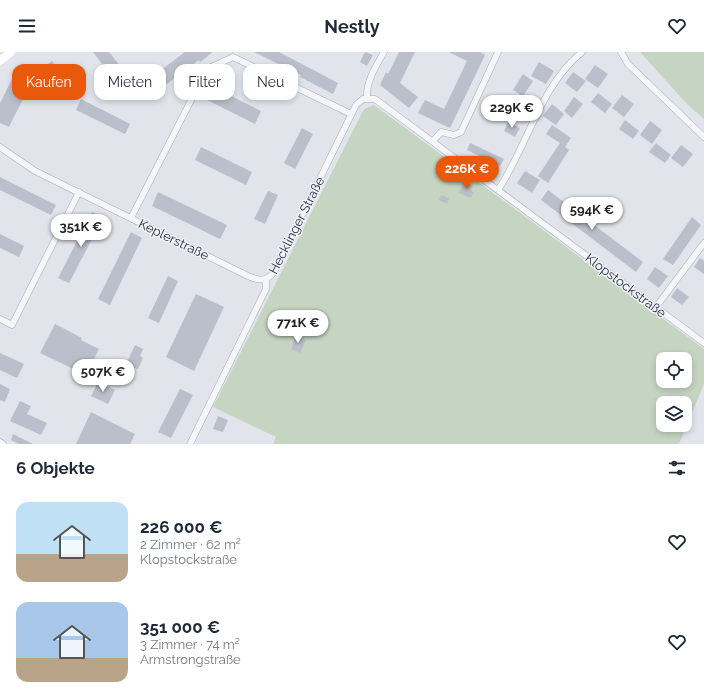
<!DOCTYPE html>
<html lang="de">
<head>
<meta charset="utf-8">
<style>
  body { margin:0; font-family:Raleway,sans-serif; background:#f6f6f7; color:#1f2937; height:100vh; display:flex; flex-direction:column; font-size:15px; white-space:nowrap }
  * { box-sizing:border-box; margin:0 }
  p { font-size:13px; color:#747a83 }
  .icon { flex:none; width:22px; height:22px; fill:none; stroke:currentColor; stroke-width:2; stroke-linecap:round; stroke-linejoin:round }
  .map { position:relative; height:392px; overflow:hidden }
  .sheet { display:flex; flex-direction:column; background:#fff; flex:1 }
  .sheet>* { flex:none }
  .hud { position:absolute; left:12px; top:12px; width:400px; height:36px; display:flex; gap:8px }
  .fabs { position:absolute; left:656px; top:300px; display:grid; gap:8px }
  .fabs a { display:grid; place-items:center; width:36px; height:36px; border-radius:8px; background:#fff; box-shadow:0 2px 6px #0003; font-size:20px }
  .price { position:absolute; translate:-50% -34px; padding:0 9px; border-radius:14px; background:#fff; color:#222; font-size:13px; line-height:26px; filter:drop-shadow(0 1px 2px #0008) }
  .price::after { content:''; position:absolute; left:50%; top:24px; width:12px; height:9px; margin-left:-6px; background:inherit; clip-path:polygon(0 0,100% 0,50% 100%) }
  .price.current { background:#ea580c; color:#fff }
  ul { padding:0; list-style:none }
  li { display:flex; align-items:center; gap:12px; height:100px; padding:0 16px }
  li span { display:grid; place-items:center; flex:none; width:112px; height:80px; border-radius:12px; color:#555 }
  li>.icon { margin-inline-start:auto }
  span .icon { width:48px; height:48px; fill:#fffc; stroke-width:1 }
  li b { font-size:17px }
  h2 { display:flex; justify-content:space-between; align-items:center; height:48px; padding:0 16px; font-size:17px }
  .tag { padding:0 14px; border-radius:12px; background:#fff; box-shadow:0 2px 6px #0003; font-size:14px; line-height:36px }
  .tag.current { background:#ea580c; color:#fff }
  header { display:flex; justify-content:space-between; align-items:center; height:52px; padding:0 16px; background:#fff; font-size:18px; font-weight:700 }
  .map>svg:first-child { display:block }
</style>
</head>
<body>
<header><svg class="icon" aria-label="menu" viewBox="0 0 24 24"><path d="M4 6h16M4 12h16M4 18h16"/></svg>Nestly<svg class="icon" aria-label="heart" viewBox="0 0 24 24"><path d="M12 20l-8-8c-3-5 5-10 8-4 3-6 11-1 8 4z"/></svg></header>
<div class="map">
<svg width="704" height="392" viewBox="0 0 704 392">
  <rect width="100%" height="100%" fill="#e1e4eb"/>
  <path fill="#c5d5c2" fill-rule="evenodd" d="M640,0H704V67L687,52Z
    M374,53L704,297V332L679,392H273L276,385L213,355L364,57ZM663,307H685V329H663ZM663,351H685V373H663Z"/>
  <path fill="#bbbfcb" d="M93,0H109L121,15L110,23Z
    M185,0H213L200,10L199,8L160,37L152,25Z
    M254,0H279L338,31L333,42L300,25L301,23Z
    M365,0L373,3L367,14L360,10Z
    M399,0H415L400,31L418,45L409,56L380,33L386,20L388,22Z
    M449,0H480L485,3L450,76L418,61L425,48L444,57L467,9Z
    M52,9L72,35L61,43L41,17Z
    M539,10L554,19L546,32L531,24Z
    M595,13L608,22L598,36L585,27Z
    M573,20L586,29L577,40L565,31Z
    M523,22L533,29L523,44L513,38Z
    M13,25L30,33L9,75L0,71V51Z
    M211,34L261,59L255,72L205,47Z
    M598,41L612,52L605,61L591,50Z
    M622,43L634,52L624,65L612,56Z
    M518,44L533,53L525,66L510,57Z
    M574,45L583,52L572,66L564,59Z
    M81,47L130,72L125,82L76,58Z
    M552,52L564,62L556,73L543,64Z
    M625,68L639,79L633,87L619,77Z
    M650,69L662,78L652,92L640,83Z
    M508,70L520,76L515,85L504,79Z
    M552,73L571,86L565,95L569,98L548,131L538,124L560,91L546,82Z
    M302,76L313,82L295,117L284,111Z
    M470,91L504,107L500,114L467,98Z
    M656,91L671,103L665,111L649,100Z
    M681,93L693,102L683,115L671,106Z
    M201,95L252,120L246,133L195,108Z
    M525,119L540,128L532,141L517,131Z
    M0,125L56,153L51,163L0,138Z
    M463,130L473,134L470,139L474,140L471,146L459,141Z
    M548,138L643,210L636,220L541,148Z
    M268,139L278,143L265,172L254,167Z
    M158,140L227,173L220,187L152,154Z
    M441,143L449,146L447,152L439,148Z
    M92,160L103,166L69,231L58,226Z
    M692,165L701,173L673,213L663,207Z
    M131,180L142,186L110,253L98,247Z
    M0,182L24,194L19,205L0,196Z
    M700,206L704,209V222L694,215Z
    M655,215L668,224L659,236L647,227Z
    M168,224L178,229L159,271L148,266Z
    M677,236L689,245L682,253L671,245Z
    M196,242L224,255L194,319L166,305Z
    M55,272L82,286L81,288L99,297L86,323L40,301Z
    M296,284L306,288L300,301L291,297Z
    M135,293L143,297L140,304L143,306L138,317L135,316L133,319L125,315Z
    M0,301L24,312L17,326L0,318Z
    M98,330L115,338L108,352L91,344Z
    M0,332L10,337L5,350L0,348Z
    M180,337L193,343L171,386L158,380Z
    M20,349L31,354L27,362L47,371L41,383L10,369Z
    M91,360L135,382L130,392H76Z
    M218,364L228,368L223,380L213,377Z
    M13,382L33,392H19L11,388Z"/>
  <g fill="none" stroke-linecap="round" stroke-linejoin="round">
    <defs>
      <path id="street" d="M621,0L628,12L704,85
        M367,46C366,29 376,14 384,0
        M433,89L441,80L454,83L461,80L498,0
        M0,95L35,119L248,224C259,229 268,230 275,218L356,53L363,47H375L704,291
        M498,138C527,95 540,34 582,0
        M131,166L207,17L233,5L351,62
        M656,255L704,191
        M0,267L12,273L79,140
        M0,390L3,392
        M190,392L266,237V227"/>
    </defs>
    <use href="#street" stroke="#a6aab6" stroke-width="7"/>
    <use href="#street" stroke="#f5f6f9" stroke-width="6"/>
    <path stroke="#fff" stroke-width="8" d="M0,9L11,0"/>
  </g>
  <g text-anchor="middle" stroke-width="3" stroke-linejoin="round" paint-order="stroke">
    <g font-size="13" fill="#282f44" stroke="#f1f3f8">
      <text transform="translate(296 173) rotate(-63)" y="5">Hecklinger Straße</text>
      <text transform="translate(174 187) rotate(26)" y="5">Keplerstraße</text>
      <text transform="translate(626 233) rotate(37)" y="5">Klopstockstraße</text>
    </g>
  </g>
</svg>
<div class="fabs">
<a><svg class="icon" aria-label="locate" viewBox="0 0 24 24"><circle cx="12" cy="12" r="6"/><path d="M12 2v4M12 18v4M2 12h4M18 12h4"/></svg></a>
<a><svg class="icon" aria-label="layers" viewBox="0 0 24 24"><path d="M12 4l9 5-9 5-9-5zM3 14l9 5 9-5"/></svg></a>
</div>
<b class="price" style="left:512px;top:77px">229K €</b>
<b class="price current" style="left:467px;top:138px">226K €</b>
<b class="price" style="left:592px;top:179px">594K €</b>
<b class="price" style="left:81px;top:196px">351K €</b>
<b class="price" style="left:298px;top:292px">771K €</b>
<b class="price" style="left:103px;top:341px">507K €</b>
<div class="hud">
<a class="tag current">Kaufen</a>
<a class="tag">Mieten</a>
<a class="tag">Filter</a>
<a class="tag">Neu</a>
</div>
</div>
<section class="sheet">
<h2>6 Objekte<svg class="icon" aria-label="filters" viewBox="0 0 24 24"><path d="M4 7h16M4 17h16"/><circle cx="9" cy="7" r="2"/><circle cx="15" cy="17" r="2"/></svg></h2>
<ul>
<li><span style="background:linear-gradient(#bfe0f5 65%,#b9a48a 0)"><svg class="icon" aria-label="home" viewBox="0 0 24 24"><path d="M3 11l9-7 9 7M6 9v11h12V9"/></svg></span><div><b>226 000 €</b><p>2 Zimmer · 62 m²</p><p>Klopstockstraße</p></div><svg class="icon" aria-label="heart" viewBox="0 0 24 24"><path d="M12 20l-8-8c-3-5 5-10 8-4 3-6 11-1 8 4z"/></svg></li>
<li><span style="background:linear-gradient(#a9c7e8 70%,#b9a48a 0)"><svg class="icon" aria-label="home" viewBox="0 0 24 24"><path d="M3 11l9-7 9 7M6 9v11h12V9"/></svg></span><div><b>351 000 €</b><p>3 Zimmer · 74 m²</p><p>Armstrongstraße</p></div><svg class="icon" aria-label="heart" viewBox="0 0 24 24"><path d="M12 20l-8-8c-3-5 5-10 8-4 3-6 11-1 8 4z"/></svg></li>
</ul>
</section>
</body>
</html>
